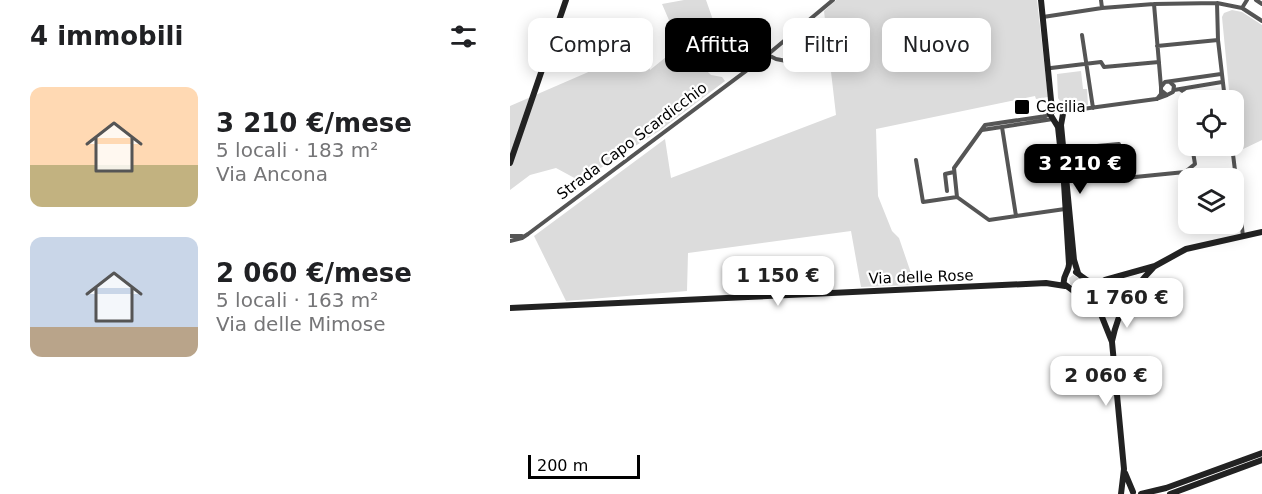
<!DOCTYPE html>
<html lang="it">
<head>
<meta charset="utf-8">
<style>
  body { margin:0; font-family:"DejaVu Sans",sans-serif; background:#f6f6f6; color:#202124; height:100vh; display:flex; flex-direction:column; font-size:22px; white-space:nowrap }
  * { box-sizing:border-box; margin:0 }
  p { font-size:20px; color:#757577 }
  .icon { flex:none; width:33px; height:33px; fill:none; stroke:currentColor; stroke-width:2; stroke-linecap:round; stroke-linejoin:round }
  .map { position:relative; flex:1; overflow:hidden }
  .drawer { display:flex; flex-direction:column; background:#fff; width:510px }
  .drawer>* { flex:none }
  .guide { position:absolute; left:18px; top:18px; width:570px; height:54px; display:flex; gap:12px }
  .controls { position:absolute; left:668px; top:90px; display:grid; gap:12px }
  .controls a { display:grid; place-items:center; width:66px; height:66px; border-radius:12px; background:#fff; box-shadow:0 3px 15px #0003; font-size:30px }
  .scale { position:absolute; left:18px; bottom:15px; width:112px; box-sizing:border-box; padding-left:6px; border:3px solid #000; border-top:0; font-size:16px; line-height:21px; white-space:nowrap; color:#000; -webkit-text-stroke:4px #fff; paint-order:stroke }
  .price { position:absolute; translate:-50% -51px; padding:0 14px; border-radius:12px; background:#fff; color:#222; font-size:20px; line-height:39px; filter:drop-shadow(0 2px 3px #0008) }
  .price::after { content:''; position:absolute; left:50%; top:36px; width:18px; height:14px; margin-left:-9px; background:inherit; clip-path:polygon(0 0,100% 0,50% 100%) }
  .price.current { background:#000; color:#fff }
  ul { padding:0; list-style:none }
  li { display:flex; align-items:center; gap:18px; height:150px; padding:0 30px }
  li span { display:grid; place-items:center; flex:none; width:168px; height:120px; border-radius:12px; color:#555 }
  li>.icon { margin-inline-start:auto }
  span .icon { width:72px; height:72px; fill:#fffc; stroke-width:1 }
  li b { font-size:26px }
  h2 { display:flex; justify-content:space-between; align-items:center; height:72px; padding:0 30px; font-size:26px }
  .pill { padding:0 21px; border-radius:12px; background:#fff; box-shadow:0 3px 15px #0003; font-size:21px; line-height:54px }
  .pill.current { background:#000; color:#fff }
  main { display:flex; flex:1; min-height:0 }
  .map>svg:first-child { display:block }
</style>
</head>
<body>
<main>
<section class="drawer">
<h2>4 immobili<svg class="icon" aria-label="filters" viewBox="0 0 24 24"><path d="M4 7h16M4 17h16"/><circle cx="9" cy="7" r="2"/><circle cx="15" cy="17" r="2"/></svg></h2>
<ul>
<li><span style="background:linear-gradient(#ffd9b3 65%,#c2b280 0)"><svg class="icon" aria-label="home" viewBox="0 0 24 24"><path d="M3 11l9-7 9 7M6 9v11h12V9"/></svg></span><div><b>3 210 €/mese</b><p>5 locali · 183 m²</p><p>Via Ancona</p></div></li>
<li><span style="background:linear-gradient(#c9d6e8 75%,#b9a48a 0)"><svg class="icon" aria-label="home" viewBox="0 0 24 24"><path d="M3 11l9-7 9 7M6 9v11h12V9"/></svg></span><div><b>2 060 €/mese</b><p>5 locali · 163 m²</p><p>Via delle Mimose</p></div></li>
</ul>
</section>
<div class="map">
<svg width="752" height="494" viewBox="0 0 752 494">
  <rect width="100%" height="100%" fill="#fff"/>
  <path fill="#dcdcdc" d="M174,0H196L203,20L172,44L193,70L195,69L201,75L212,77L215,81L149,131L70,181L46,168L20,175L0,190V106L136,47L140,70L172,44L165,34L152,4Z
    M326,0H527L538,97L526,99L525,96L366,129L368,196L382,231L389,238L402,276V285L351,287L341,231L178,253L177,291L56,301L24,236L155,139L161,178L326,115L314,11Z
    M722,10L732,12L752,25V140L727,152L723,123V100H720L712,17L714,13Z
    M571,71L573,89H577L578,105L561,107L552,104L548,98L547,74Z
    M563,275C569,277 572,283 579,285C591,289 614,280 611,302L604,308H596L576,292L560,284L559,278Z"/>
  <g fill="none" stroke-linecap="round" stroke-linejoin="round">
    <path stroke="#555" stroke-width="4" d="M591,0L592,8
      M746,0L752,4
      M707,3L708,40L715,100
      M644,4L651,87
      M732,8L737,0
      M533,17L592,8L644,4L707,3L732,8L752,21
      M572,35L583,108
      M647,46L708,40
      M258,55L266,59L317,69
      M541,68L591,62L594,67L649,62
      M664,90L712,82
      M671,90L676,93L678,108
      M652,91L657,95L663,92L664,86L660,82
      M647,99L651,94V87L655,82L711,74
      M551,109L565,110L646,99L657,95
      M492,127L506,216
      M472,130L543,119
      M722,146L733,236
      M554,149L609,144L615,178L675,172L685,164L682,146
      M406,160L413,202L447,197L479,220L555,209
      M437,191L435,174L444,172
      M447,197L444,168L475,125L536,116L540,113
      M0,236H12
      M0,241L12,238L18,234L256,56L323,0"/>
    <path stroke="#222" stroke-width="6" d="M531,0L542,110
      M0,163L56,0
      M566,272C570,275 574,279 579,281C597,286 608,272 617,298
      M568,273L564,260L551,125L553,114L552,110L546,108L540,114L548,127L554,183L559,264C559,272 552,276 554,284L594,313L608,312L612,309
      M595,280L645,266L676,249L752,232
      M0,308L536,283L555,286
      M590,312L602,342L614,469L611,494
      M602,341C609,309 620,292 643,268
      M615,473L623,492
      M631,494L656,488L752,453
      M660,494L752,460"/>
  </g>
  <rect fill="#000" stroke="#fff" stroke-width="2" x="504" y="99" width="16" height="16" rx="3"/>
  <g text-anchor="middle" stroke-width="4.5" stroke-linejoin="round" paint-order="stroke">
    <g font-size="15" fill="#000" stroke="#fff" text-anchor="start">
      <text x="526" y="112">Cecilia</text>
    </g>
    <g font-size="15" fill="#000" stroke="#fff">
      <text transform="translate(122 141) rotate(-37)" y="5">Strada Capo Scardicchio</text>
      <text transform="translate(411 277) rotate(-2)" y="5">Via delle Rose</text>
    </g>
  </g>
</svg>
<div class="controls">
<a><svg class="icon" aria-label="locate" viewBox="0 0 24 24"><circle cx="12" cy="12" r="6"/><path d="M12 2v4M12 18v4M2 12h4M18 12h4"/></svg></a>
<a><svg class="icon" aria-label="layers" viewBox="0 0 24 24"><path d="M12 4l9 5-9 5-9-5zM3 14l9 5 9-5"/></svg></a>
</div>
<div class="scale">200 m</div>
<b class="price current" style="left:570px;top:195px">3 210 €</b>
<b class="price" style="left:268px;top:307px">1 150 €</b>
<b class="price" style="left:617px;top:329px">1 760 €</b>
<b class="price" style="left:596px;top:407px">2 060 €</b>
<div class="guide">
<a class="pill">Compra</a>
<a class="pill current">Affitta</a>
<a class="pill">Filtri</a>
<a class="pill">Nuovo</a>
</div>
</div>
</main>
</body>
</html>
